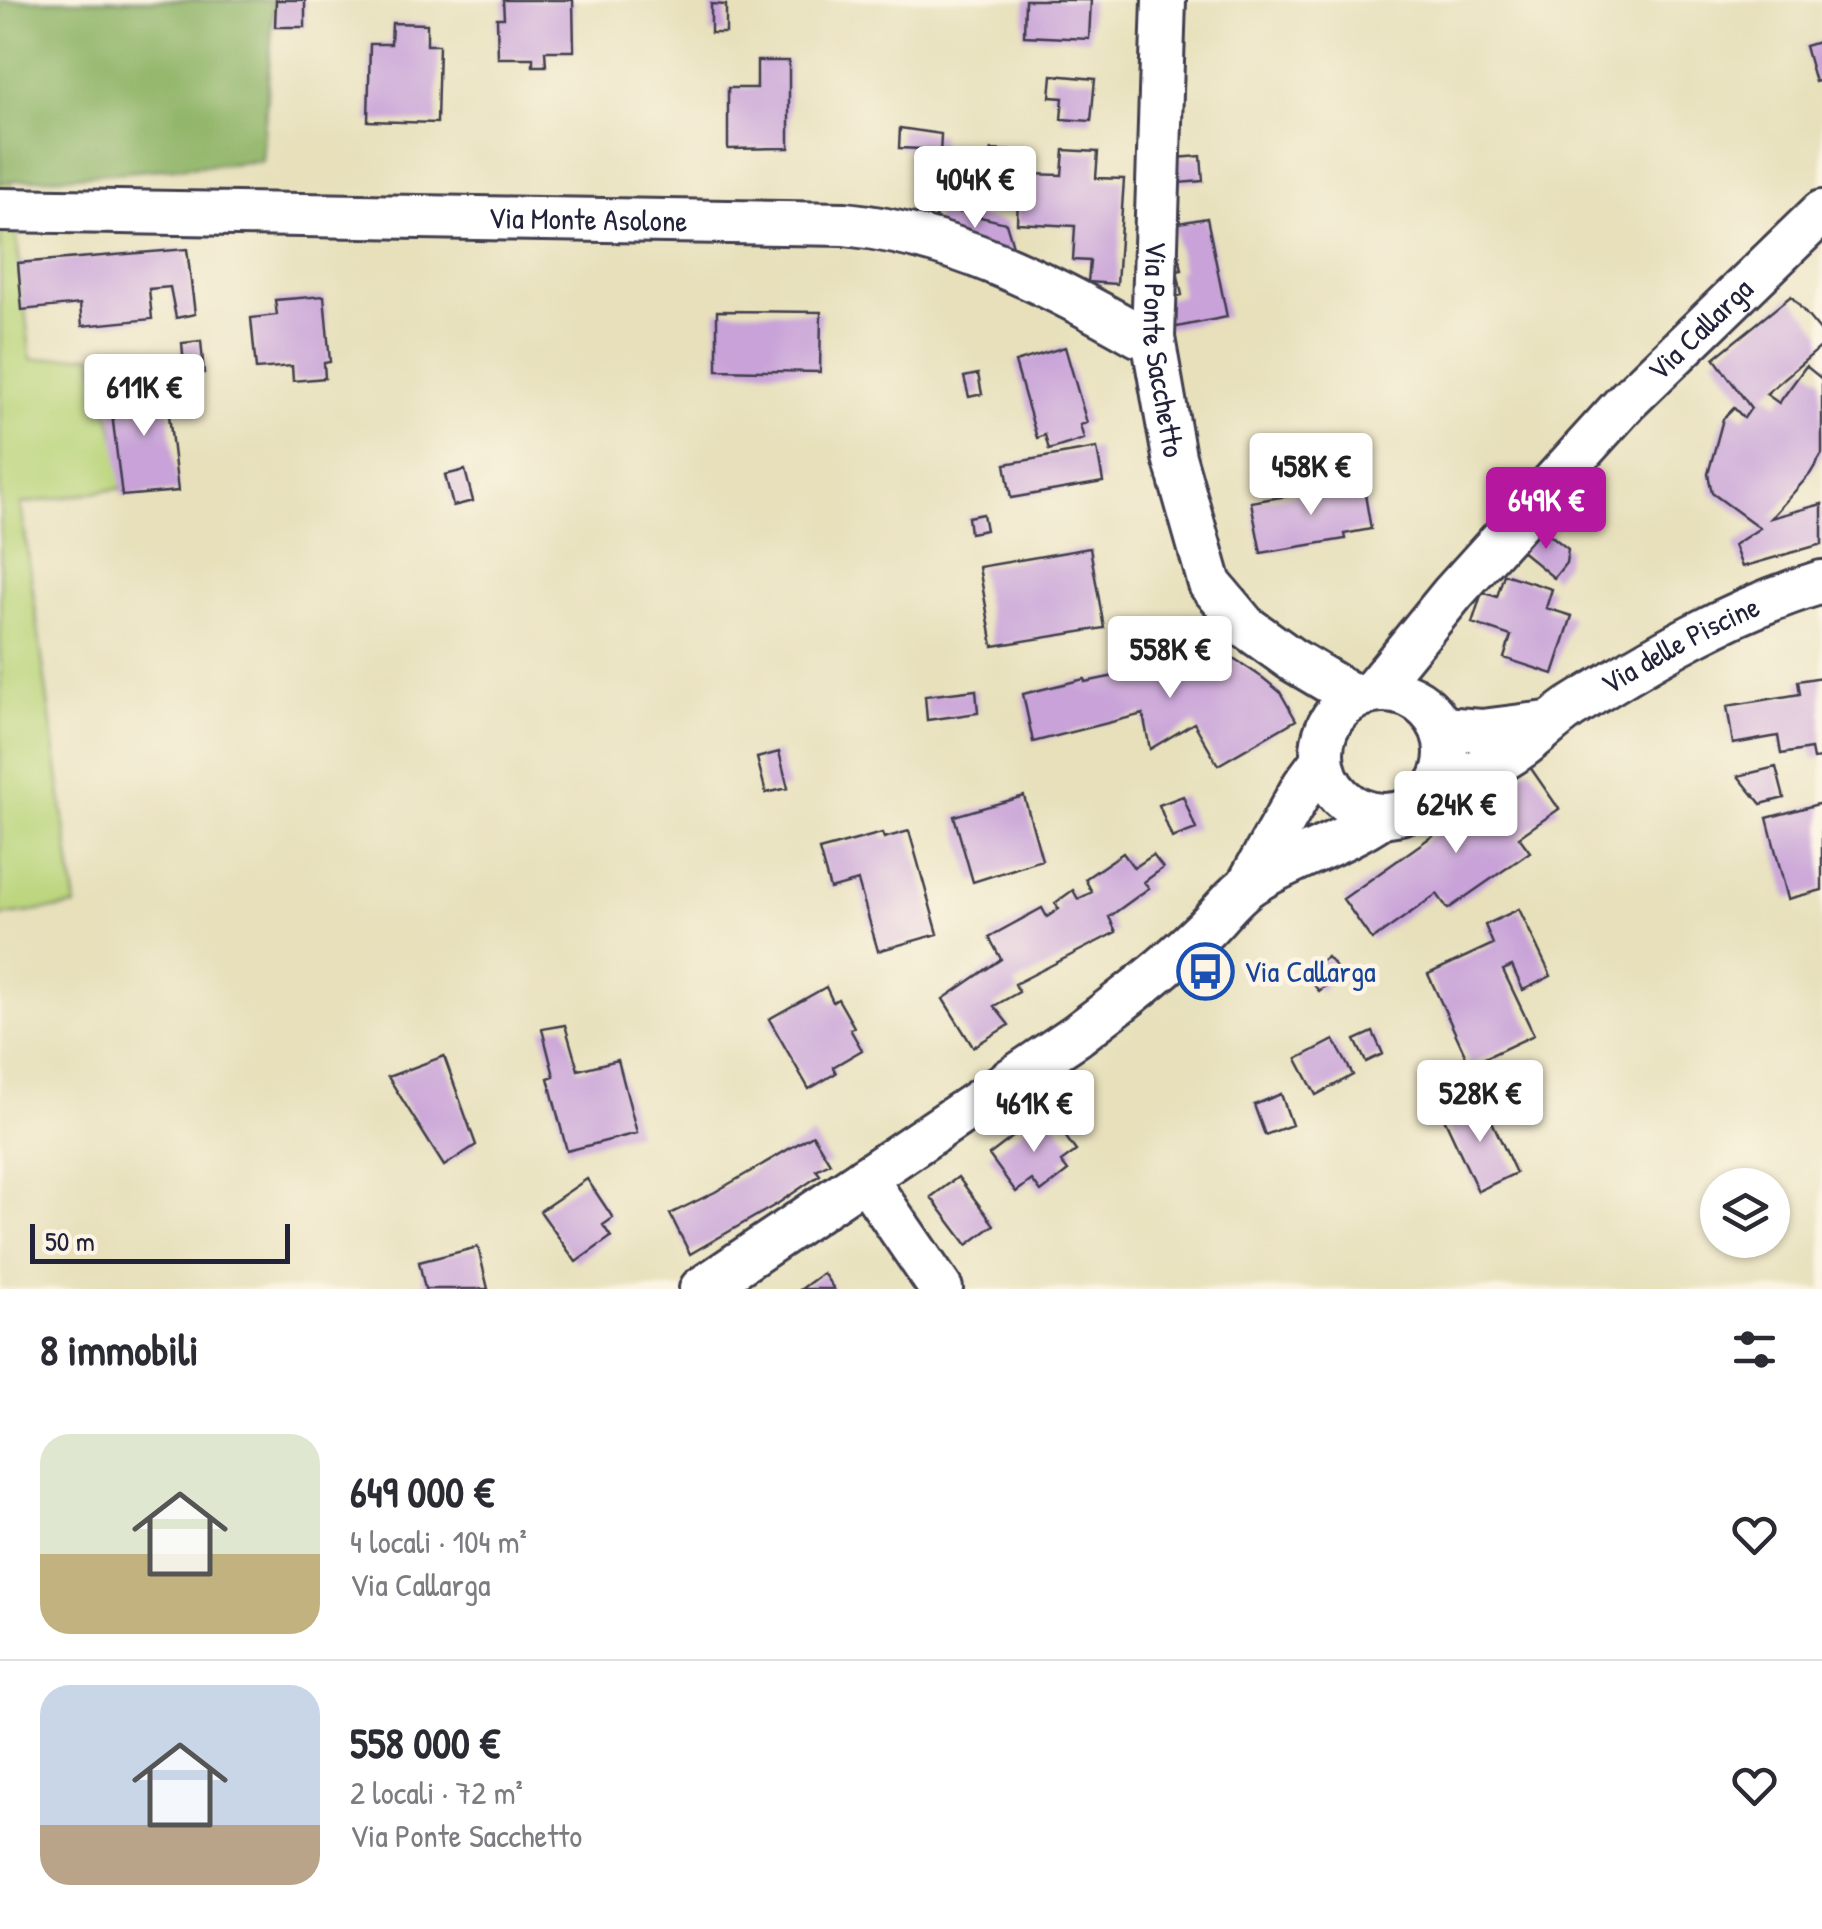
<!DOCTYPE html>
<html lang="it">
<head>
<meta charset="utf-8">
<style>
  body { margin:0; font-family:"Patrick Hand",sans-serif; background:#f7f7f7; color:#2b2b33; height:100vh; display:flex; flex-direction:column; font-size:38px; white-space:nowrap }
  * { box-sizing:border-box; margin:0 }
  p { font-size:32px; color:#7c7c81 }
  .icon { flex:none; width:55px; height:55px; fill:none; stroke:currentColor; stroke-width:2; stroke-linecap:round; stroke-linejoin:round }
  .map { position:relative; height:1289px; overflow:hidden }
  .sheet { display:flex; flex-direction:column; background:#fff; flex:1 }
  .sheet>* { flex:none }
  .tools { position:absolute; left:1700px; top:1168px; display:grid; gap:20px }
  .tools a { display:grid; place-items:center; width:90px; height:90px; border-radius:50%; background:#fff; box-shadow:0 2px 8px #0004; font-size:50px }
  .scale { position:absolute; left:30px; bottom:25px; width:260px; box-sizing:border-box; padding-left:10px; border:5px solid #22223b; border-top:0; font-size:28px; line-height:35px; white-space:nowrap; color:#22223b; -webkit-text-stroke:8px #fcf5e5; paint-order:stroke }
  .price { position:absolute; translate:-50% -85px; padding:0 22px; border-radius:10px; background:#fff; color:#222; font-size:32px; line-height:65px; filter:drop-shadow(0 2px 5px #0008) }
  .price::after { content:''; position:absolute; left:50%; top:60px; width:30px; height:22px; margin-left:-15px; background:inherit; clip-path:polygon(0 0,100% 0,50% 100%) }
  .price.on { background:#b5179e; color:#fff }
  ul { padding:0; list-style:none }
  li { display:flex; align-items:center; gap:30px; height:250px; padding:0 40px }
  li+li { border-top:2px solid #e1e1e2 }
  li span { display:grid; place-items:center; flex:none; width:280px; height:200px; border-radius:30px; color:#555 }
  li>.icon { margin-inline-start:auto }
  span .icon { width:120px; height:120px; fill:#fffc; stroke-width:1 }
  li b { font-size:42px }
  h2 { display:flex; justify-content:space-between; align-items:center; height:120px; padding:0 40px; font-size:42px }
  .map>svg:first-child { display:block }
</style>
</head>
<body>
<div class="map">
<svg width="1822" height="1289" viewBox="0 0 1822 1289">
  <rect width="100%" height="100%" fill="#fcf5e5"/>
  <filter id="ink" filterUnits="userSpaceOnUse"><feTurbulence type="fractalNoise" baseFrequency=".01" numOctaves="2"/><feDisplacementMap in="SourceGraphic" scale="20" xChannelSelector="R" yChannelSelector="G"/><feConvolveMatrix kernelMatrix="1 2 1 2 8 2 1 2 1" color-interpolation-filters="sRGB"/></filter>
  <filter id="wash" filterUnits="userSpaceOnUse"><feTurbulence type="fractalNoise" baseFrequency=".0048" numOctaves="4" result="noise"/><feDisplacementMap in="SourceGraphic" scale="40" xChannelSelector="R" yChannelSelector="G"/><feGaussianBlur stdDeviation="2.25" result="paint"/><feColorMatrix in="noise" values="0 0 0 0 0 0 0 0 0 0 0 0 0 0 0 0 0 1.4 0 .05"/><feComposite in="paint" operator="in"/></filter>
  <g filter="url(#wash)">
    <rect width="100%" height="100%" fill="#e7e0bb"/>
    <path fill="#b9d47a" stroke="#6e7b5a" stroke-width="2.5" d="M10,180L31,360L93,355L129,487L21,504L76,906L0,916V183Z"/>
    <path fill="#92b66a" stroke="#5a6c52" stroke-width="2.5" d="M0,0H274L262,161L0,182Z"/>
    <g id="blocks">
      <path fill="#c8a2d8" d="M276,0H305V27H275Z
        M503,0H573L574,51H545L546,66H533V58H498L497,18H504Z
        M1025,0H1091L1089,39L1024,36Z
        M711,4L726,5V33H711Z
        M392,23L427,24V45H439L437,123L368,121L370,44H391Z
        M1822,41V80L1815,82L1805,46Z
        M757,61H789V148L728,149V88H757Z
        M1052,75L1095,79L1091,121L1061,119L1063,98L1050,97Z
        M900,128L941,134L940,157H920L921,149L899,148Z
        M991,150L1028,152L1027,174L1062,175L1064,150L1098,152L1096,178L1124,179L1117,284L1088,282L1090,261L1073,260L1075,226L1017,223L1018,197L989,195Z
        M1201,156L1203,181L1178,183L1176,158Z
        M938,207L1006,223L1013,246L1004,258L933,230Z
        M1207,218L1227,317L1167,329L1161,300L1182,295L1177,271L1182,270L1173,224Z
        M187,249L195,314L176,318L170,287L149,289L152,319L82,326L80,304L22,310L18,263Z
        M324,296L330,362L324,363L325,378L293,381L292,366L256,369L251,318L277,315L275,300Z
        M1791,296L1822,333V346L1766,394L1779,403L1806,366L1822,379V454L1810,474L1771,518L1822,504V544L1742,567L1734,545L1760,528L1712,493L1708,474L1723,419L1734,408L1744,418L1751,408L1714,358Z
        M717,311L821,312L820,372L717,370Z
        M201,341L204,373L185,375L182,343Z
        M1065,347L1087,423L1080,425L1084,439L1049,450L1045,435L1037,438L1015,362Z
        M978,374L982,394L969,397L964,377Z
        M165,381L178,491L122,496L109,389Z
        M1097,448L1103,482L1011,498L1005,464Z
        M465,470L473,501L453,506L445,475Z
        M1363,483L1371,529L1344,534L1345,539L1261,553L1251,502Z
        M983,514L986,530L970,533L968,517Z
        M1539,526L1568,549L1566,563L1554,578L1519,549Z
        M1090,548L1104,628L993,646L979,567Z
        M1504,574L1552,589L1546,608L1572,616L1553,674L1504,658L1511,636L1472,623L1482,592L1497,597Z
        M1196,633L1263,678L1280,692L1296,720L1218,765L1194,723L1150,749L1143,714L1033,742L1023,694L1084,679L1085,682L1134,672Z
        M1822,677V758L1813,759L1811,749L1781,754L1778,736L1733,744L1727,706L1800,694L1798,681Z
        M976,690L978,713L927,720L925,696Z
        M779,752L788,788L766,793L757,758Z
        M1530,767L1559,809L1519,837L1530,852L1448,909L1437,894L1372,940L1343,899Z
        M1776,767L1784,798L1761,804L1738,776Z
        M1024,796L1042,860L973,882L954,816Z
        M1183,796L1196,829L1172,838L1159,805Z
        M1822,803V890L1788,899L1767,818Z
        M909,831L938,934L878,951L858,881L830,889L819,850L882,833L884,838Z
        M1123,853L1134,868L1153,855L1163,868L1144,882L1149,888L1109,917L1116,932L1015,984L1019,992L994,1006L1009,1025L973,1047L943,999L1001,959L989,937L1042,908L1047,917L1059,909L1055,903L1073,890L1078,899L1092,892L1085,879Z
        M1519,909L1551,976L1523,990L1512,966L1503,970L1534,1035L1470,1065L1428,974L1493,944L1485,925Z
        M1327,957L1341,973L1319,991L1305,974Z
        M826,987L833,1002L838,999L854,1027L850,1029L862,1050L833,1067L836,1073L809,1089L769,1019Z
        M565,1025L578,1070L618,1060L637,1133L567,1151L548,1078L554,1076L542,1029Z
        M1373,1032L1383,1054L1366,1062L1355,1040Z
        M1334,1040L1353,1075L1316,1095L1297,1059Z
        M444,1056L476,1145L444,1166L388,1077Z
        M1281,1094L1292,1125L1265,1135L1254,1105Z
        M1482,1100L1516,1173L1478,1191L1444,1118Z
        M1047,1111L1076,1151L1061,1162L1068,1171L1041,1192L1032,1180L1016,1192L989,1155Z
        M813,1135L830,1163L816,1170L820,1175L777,1204L690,1254L670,1214L715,1192Z
        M958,1177L994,1225L967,1245L931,1197Z
        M587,1179L613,1218L603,1225L611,1237L576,1262L540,1211Z
        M478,1247L488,1289H425L419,1262Z
        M823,1273L834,1289H801Z"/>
    </g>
  </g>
  <g filter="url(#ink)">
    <use href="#blocks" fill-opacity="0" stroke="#403e4e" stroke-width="2.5"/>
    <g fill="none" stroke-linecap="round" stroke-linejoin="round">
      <defs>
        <g id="minor">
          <path id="s1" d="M1164,0L1153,338L1174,457L1210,584L1245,626L1291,659L1355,697"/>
          <path id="s2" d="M0,210L845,224C952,235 1045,282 1138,335L1153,338"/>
          <circle cx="1384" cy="753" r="62"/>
          <path id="s3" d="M1373,691L1453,593L1627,401L1822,212"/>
          <path d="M1442,728L1482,731L1547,723"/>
          <path id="s4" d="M1439,783C1469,776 1498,765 1523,746C1539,734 1553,720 1570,708C1650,658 1731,609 1822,582"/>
          <path d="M1248,885L1304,785L1321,762"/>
          <path d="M865,1178L941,1289"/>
          <path d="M701,1289L1077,1035C1120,1002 1163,970 1202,932C1218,917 1233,895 1252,883C1293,857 1342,844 1382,816"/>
        </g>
      </defs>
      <use href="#minor" stroke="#403e4e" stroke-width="48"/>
      <use href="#minor" stroke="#fff" stroke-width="42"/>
    </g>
  </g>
  <defs>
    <symbol id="bus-ring" viewBox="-11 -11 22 22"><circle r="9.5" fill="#fcf5e5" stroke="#1a4fb4" stroke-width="1.5"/><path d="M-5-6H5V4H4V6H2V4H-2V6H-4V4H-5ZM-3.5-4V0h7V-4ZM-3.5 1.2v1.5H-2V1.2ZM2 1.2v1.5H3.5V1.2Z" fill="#1a4fb4"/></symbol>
  </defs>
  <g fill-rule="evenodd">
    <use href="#bus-ring" x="1174" y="940" width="63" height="63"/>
  </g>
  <g text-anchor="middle" stroke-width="9" stroke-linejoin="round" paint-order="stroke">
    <g font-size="30" fill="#22223b" stroke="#fcf5e5">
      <text dy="10" stroke="none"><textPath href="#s2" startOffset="588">Via Monte Asolone</textPath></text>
      <text dy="10" stroke="none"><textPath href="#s3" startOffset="488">Via Callarga</textPath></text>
      <text dy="10" stroke="none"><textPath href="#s1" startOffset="350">Via Ponte Sacchetto</textPath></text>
      <text dy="10" stroke="none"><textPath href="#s4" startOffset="280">Via delle Piscine</textPath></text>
    </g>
    <g font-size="30" fill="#164399" stroke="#fcf5e5" text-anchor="start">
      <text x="1244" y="982">Via Callarga</text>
    </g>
  </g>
</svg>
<div class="tools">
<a><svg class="icon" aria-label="layers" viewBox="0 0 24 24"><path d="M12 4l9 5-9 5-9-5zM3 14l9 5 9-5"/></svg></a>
</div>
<div class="scale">50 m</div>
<b class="price" style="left:975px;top:231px">404K €</b>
<b class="price" style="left:144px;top:439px">611K €</b>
<b class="price" style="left:1311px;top:518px">458K €</b>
<b class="price on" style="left:1546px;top:552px">649K €</b>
<b class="price" style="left:1170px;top:701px">558K €</b>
<b class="price" style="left:1456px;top:856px">624K €</b>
<b class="price" style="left:1480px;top:1145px">528K €</b>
<b class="price" style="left:1034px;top:1155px">461K €</b>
</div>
<section class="sheet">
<h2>8 immobili<svg class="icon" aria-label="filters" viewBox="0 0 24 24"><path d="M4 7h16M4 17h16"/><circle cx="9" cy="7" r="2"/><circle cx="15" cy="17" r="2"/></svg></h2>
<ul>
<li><span style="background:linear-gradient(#dfe7d0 60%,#c2b280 0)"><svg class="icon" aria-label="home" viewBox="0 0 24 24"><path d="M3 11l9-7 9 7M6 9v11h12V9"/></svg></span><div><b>649 000 €</b><p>4 locali · 104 m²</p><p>Via Callarga</p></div><svg class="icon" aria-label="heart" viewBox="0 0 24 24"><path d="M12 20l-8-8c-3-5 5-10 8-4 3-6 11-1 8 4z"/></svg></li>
<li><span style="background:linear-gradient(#c9d6e8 70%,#b9a48a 0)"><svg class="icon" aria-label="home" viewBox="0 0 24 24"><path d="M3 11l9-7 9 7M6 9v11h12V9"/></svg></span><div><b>558 000 €</b><p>2 locali · 72 m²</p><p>Via Ponte Sacchetto</p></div><svg class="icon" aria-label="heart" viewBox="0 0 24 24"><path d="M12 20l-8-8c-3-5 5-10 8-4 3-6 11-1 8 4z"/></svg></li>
</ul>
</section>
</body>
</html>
